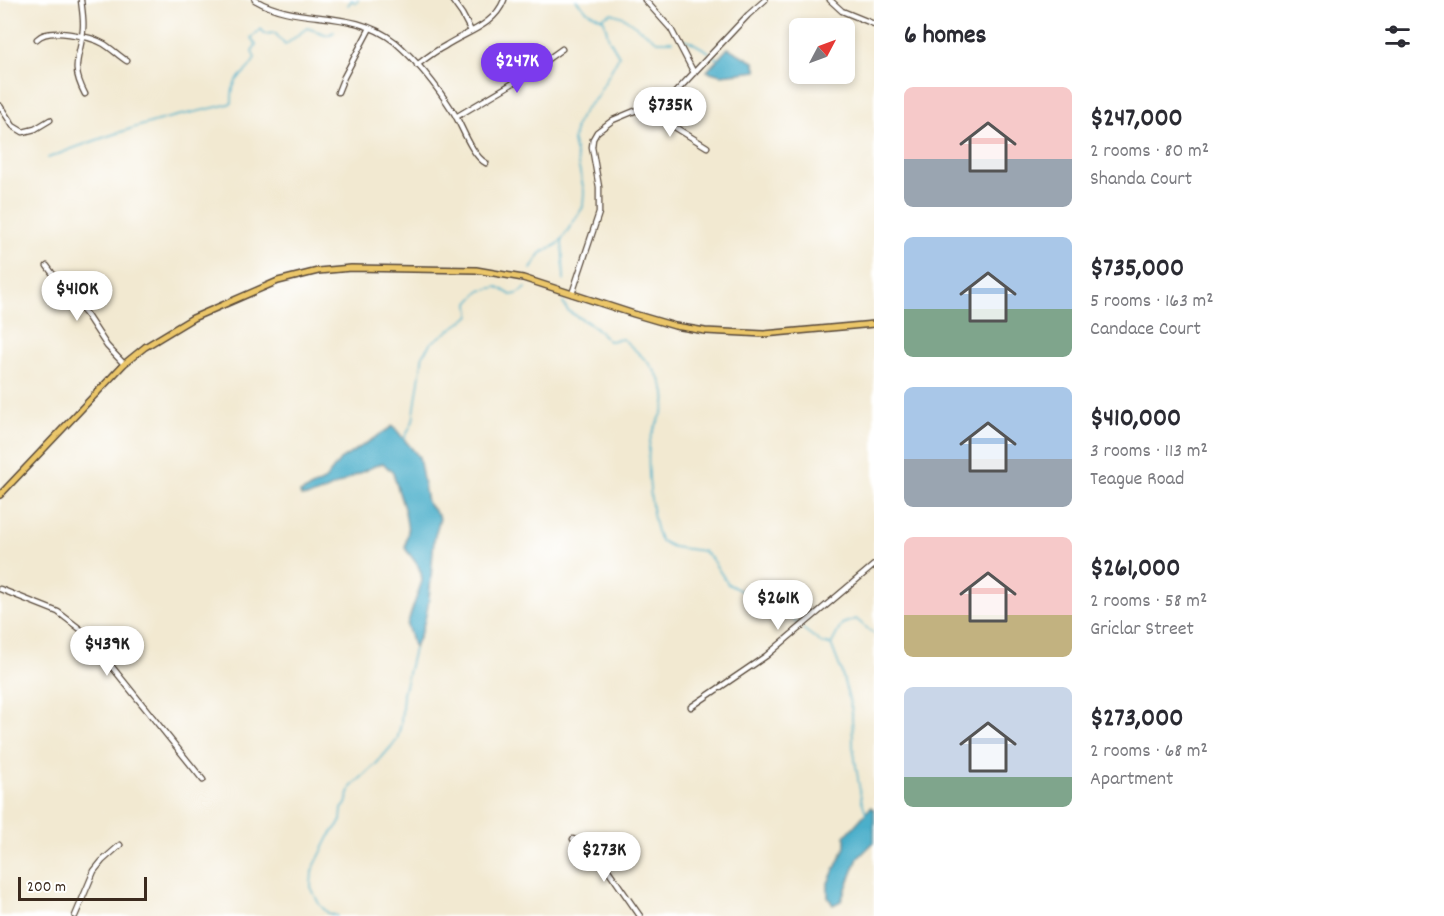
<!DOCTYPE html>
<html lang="en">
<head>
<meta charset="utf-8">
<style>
  body { margin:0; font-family:Dekko,sans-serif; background:#f2f2f3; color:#2b2b33; height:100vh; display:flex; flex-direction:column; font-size:22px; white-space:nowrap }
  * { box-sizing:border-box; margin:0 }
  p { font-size:20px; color:#7c7c81 }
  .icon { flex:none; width:33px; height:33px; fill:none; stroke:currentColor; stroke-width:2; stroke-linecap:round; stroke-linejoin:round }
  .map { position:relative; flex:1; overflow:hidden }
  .side { display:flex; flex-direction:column; background:#fff; width:570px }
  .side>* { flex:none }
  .needle { width:39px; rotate:49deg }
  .controls { position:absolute; left:789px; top:18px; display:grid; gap:12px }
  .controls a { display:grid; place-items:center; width:66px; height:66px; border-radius:9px; background:#fff; box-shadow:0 3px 9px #0003; font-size:30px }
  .scale { position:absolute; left:18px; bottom:15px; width:129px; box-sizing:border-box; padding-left:6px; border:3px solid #3b2a1e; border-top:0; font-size:16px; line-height:21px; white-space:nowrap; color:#3b2a1e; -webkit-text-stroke:4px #fff; paint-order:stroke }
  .price { position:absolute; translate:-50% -51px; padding:0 14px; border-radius:21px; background:#fff; color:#222; font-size:20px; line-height:39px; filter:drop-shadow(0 2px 3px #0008) }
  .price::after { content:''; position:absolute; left:50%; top:36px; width:18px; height:14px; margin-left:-9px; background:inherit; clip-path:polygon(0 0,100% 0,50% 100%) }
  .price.selected { background:#7c3aed; color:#fff }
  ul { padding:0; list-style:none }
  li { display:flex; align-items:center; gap:18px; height:150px; padding:0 30px }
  li span { display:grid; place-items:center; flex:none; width:168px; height:120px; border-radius:9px; color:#555 }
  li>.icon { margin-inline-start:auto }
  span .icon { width:72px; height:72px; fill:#fffc; stroke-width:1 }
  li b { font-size:26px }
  h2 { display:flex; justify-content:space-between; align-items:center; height:72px; padding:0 30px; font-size:26px }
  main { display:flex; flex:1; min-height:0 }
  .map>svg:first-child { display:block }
</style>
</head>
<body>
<main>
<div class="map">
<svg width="874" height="916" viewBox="0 0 874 916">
  <rect width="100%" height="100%" fill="#fff"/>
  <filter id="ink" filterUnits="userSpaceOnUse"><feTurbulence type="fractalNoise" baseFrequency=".0167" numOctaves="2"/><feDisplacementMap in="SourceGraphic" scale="12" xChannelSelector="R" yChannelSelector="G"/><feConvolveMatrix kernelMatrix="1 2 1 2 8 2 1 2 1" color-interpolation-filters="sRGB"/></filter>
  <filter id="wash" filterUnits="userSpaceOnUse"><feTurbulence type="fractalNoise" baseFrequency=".008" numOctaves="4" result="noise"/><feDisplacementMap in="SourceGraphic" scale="24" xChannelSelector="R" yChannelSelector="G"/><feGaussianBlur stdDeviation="1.35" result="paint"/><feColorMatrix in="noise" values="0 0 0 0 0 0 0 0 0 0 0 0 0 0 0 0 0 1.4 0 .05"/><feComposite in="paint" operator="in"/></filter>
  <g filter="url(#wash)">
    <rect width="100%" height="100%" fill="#f2e9d1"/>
    <path fill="#4bafca" stroke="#436c74" stroke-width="1.5" d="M728,48L754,62L757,71L721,75L707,71Z
      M393,426L419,457L427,502L440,518C438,526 435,533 434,541C430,577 432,616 414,648L407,625L422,581C422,566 412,559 405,548L408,531L405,512L393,473L383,463C363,468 316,501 301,496L300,493L324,481L340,460Z
      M871,807L874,810V842L858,858L841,901L833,905L828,897V883L845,847V836Z"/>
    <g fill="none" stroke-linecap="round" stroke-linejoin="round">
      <path stroke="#4bafca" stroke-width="1.5" d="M348,5L352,0L356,3L358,0
        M601,18L612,13L623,17L657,41H672
        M679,39L688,40L709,52
        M714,57L718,59
        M48,158C86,143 124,130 164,119C186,113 209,110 232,103C231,72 245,80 255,58L252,52L256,44L251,38L261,29L265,34L275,33L285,45L307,28L328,35L334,32
        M562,240L564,280
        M531,269L541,253L558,244L562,239L583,207L584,191L573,141L576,125L585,109L596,98L619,56L609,39L604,20L587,11L576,0
        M487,289L498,287L511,295L517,294L526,288
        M563,303L568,311L595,327L609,341L623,339C637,352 655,366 662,384C673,410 655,419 650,441C646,460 651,524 661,541L673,547L703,551L711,558L728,584L758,600L773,599L779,602L798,625
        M404,439L413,421L423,354L431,343L467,318L470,315L469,303L480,291L484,290
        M803,629L823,644H830
        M832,643L842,624L856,619L874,634
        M831,644L841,670L852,711L853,746L861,798L866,813
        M337,916L328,913L319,904L311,887L312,871L329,837L341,821L342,809L346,804L351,787L376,764L397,740L401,724L403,694L414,649"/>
    </g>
  </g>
  <g filter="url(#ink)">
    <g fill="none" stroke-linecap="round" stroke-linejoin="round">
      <defs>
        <path id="minor" d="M81,0C82,9 84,20 83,29C81,58 69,64 85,94
          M255,0C299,26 350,7 395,42C417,61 438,88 454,113C462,126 472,156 486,163
          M452,0L462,14L471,31
          M645,0L671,29L694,73
          M830,0L842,11L874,24
          M37,39C48,27 90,36 104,44C112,49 119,56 127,61
          M417,65C426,58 435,51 445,46C466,32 494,26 504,0
          M338,92L344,77L370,28
          M655,104L673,126L707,147
          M0,106L13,126L23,132L35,129L50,120
          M456,117L520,79L562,49
          M47,266L66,292L86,314L107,346L124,364
          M572,294L599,213V187L592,147L593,139L597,132L613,120L673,95L748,15L765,0
          M0,589L58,612L84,632L203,780
          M691,707L766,656L874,565
          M573,839L586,843L606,867L640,916
          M75,916L94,871L102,861L120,845"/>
        <path id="major" d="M0,495L124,364L145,347L193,318L278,281L318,271L351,268L476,270L523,278L634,314L675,326L705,331L764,334L874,324"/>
      </defs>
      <use href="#minor" stroke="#564739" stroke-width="7"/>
      <use href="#major" stroke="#564739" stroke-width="8"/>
      <use href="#minor" stroke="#fff" stroke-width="4.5"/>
      <use href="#major" stroke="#ebc669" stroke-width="5"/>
    </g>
  </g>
</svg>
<div class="controls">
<a><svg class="needle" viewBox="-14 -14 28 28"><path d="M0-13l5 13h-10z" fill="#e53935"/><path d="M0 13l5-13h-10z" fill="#7c7c81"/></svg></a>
</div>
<div class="scale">200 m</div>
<b class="price selected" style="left:517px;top:94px">$247K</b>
<b class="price" style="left:670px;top:138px">$735K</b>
<b class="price" style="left:77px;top:322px">$410K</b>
<b class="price" style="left:778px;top:631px">$261K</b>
<b class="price" style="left:107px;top:677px">$439K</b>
<b class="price" style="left:604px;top:883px">$273K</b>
</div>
<section class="side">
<h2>6 homes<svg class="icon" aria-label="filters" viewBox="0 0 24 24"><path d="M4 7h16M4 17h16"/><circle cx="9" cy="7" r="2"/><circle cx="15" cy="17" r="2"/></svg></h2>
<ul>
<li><span style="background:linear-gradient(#f6c9c9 60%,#9aa5b1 0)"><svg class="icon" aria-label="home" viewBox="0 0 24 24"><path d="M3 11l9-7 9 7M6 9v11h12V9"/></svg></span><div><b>$247,000</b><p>2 rooms · 80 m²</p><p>Shanda Court</p></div></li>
<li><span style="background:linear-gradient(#a9c7e8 60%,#7fa58c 0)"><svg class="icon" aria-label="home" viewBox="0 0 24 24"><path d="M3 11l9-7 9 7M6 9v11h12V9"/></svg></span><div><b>$735,000</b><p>5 rooms · 163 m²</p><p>Candace Court</p></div></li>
<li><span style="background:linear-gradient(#a9c7e8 60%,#9aa5b1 0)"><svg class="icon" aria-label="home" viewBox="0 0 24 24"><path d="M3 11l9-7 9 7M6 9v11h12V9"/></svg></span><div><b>$410,000</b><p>3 rooms · 113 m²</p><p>Teague Road</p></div></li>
<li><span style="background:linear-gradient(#f6c9c9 65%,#c2b280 0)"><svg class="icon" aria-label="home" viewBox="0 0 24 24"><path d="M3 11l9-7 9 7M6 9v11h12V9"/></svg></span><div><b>$261,000</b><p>2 rooms · 58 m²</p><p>Griclar Street</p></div></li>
<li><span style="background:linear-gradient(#c9d6e8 75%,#7fa58c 0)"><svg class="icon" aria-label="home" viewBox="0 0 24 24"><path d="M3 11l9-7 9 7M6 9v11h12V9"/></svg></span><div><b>$273,000</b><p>2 rooms · 68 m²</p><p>Apartment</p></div></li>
</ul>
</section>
</main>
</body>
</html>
